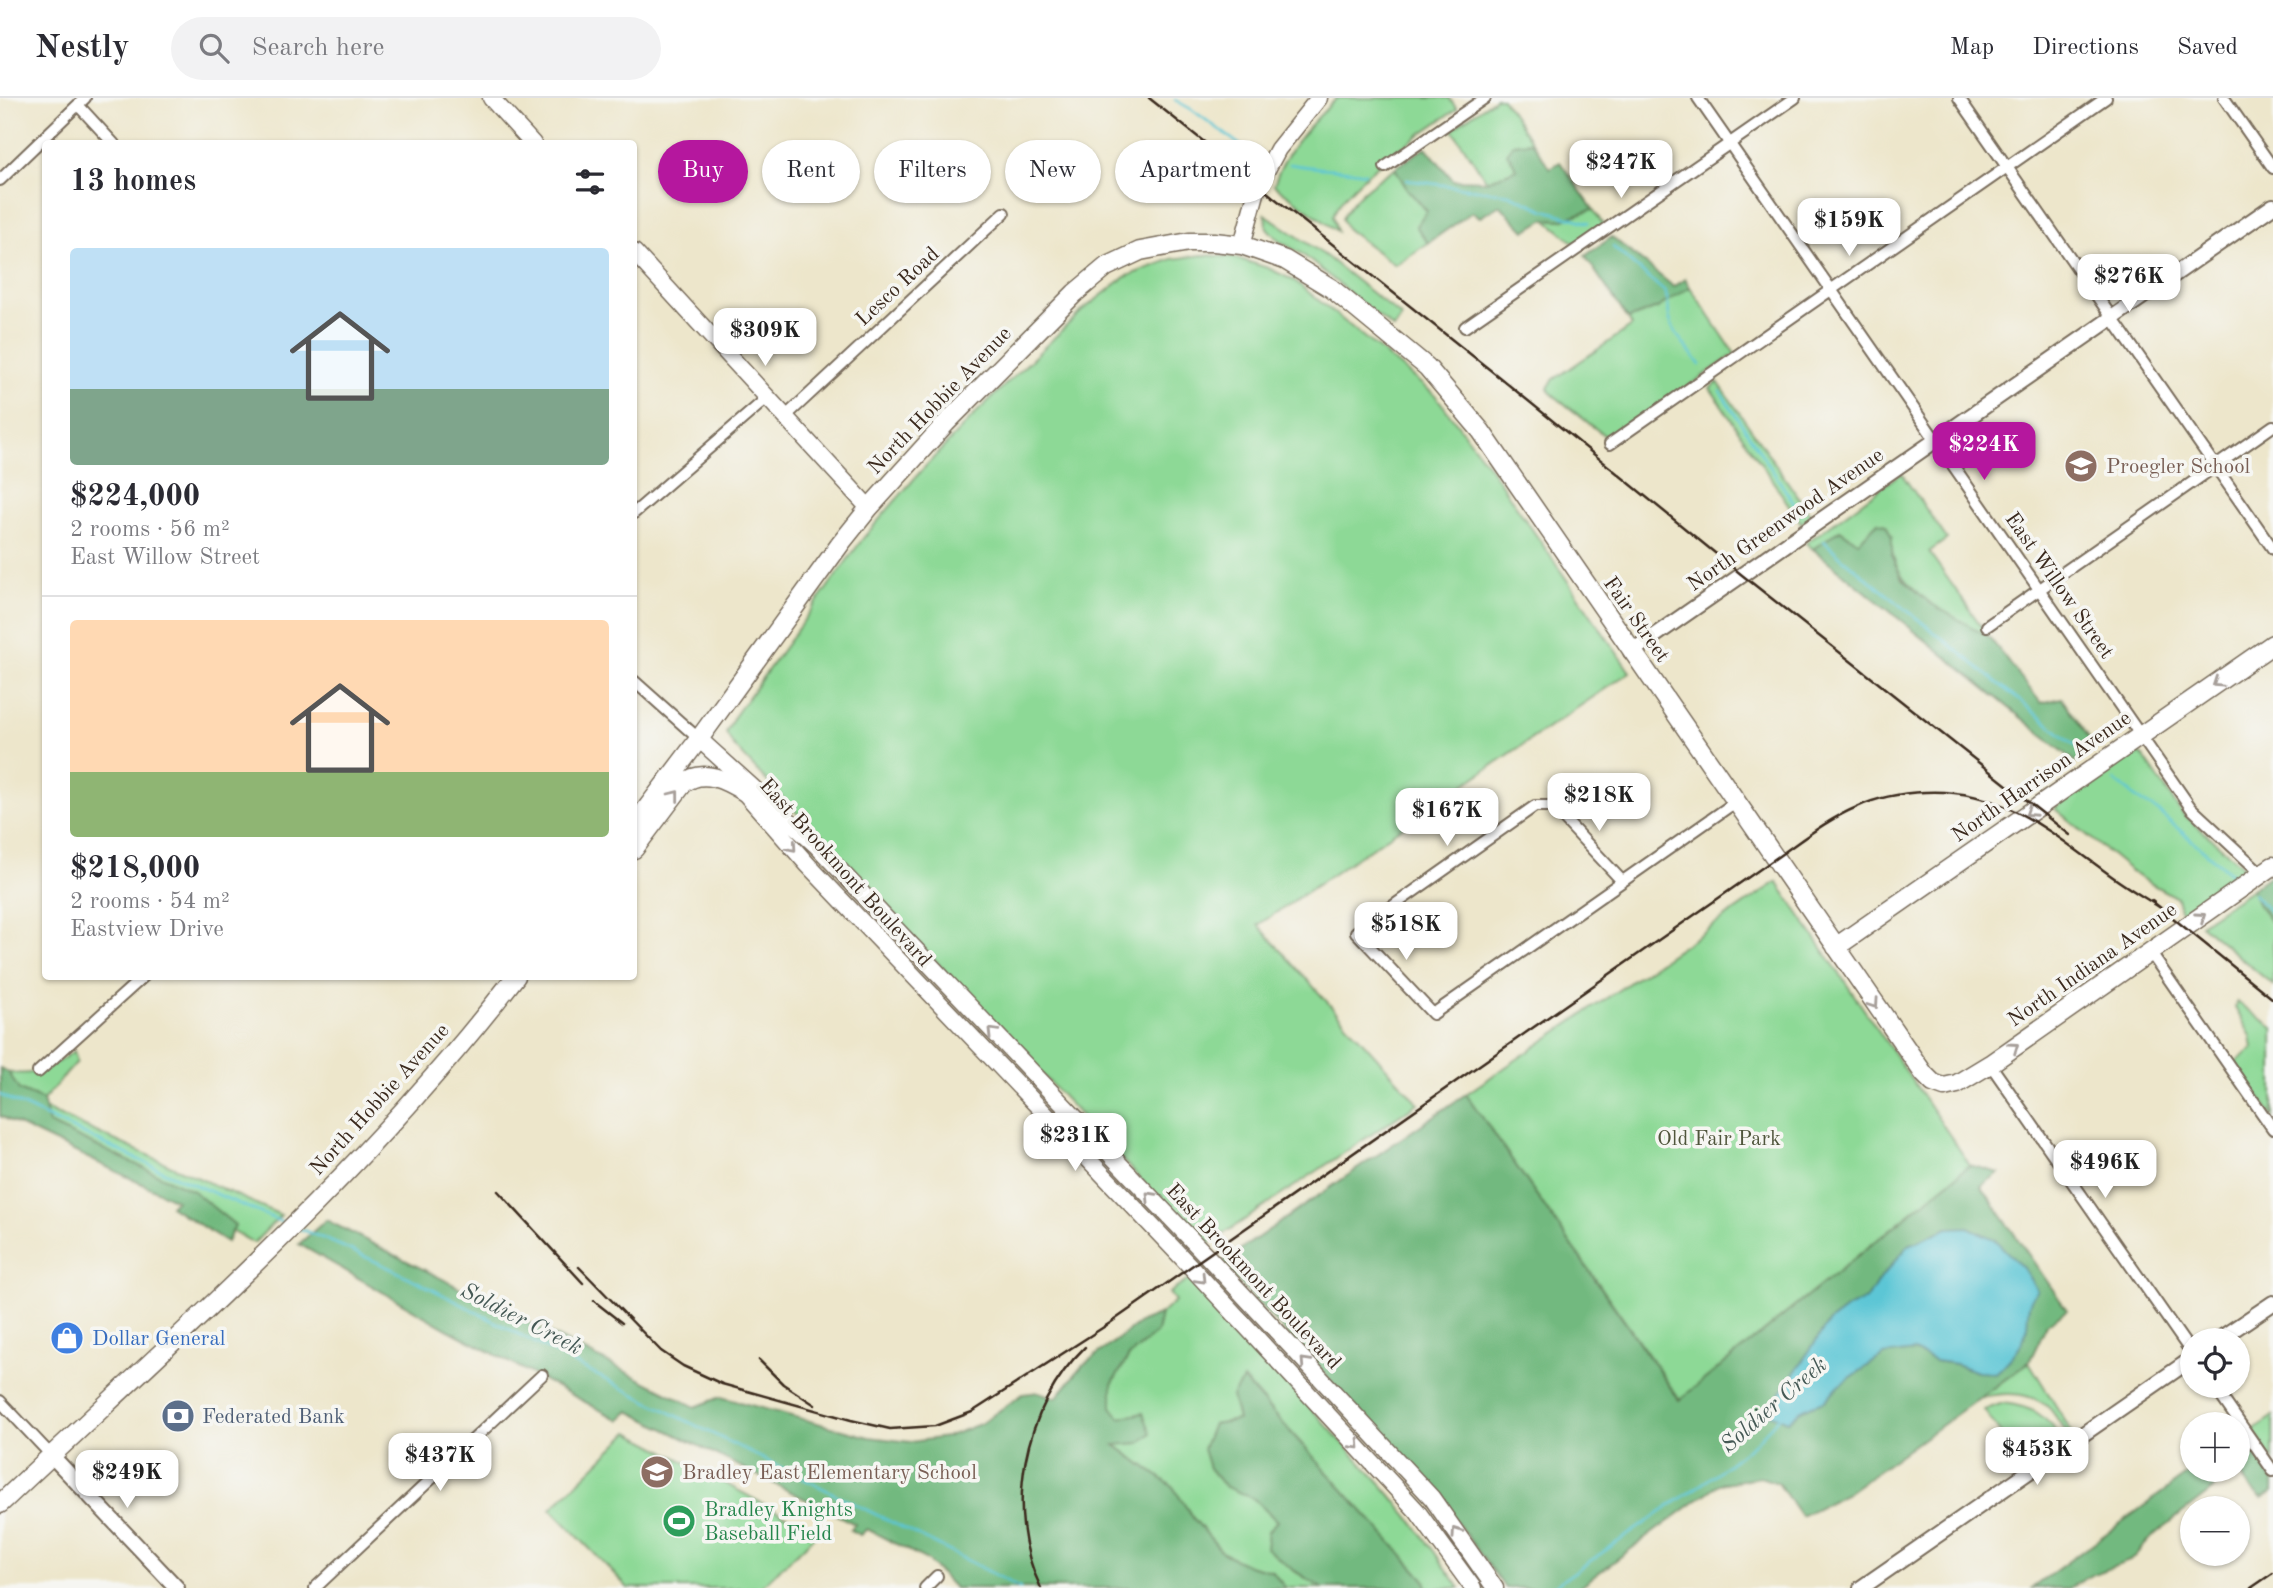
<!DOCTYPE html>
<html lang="en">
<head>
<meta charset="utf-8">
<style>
  body { margin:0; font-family:"Old Standard TT",serif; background:#f2f2f3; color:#2b2b33; height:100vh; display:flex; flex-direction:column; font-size:26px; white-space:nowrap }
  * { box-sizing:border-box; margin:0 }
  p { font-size:23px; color:#7c7c81 }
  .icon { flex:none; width:38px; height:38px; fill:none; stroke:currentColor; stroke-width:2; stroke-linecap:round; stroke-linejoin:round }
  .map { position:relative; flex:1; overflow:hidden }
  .details { position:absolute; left:42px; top:42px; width:595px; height:840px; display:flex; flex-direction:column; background:#fff; border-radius:7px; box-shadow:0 2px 5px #0004 }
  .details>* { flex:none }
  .guide { position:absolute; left:658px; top:42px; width:665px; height:63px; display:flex; gap:14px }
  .controls { position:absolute; left:2180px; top:1230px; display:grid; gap:14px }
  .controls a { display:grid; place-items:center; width:70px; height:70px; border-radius:50%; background:#fff; box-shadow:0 2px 5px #0004; font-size:35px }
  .price { position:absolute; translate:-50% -60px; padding:0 16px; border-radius:14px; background:#fff; color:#222; font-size:23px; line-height:46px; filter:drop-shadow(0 2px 4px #0008) }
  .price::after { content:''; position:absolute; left:50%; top:42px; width:21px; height:16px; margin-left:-10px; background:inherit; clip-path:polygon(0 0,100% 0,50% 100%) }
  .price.active { background:#b5179e; color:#fff }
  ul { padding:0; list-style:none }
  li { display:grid; align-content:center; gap:14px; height:371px; padding:0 28px }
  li+li { border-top:2px solid #e1e1e2 }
  li span { display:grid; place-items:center; height:217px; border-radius:7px; color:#555 }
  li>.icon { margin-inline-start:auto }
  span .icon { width:126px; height:126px; fill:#fffc; stroke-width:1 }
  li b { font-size:30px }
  h2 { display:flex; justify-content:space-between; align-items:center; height:84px; padding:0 28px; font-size:30px }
  .tag { padding:0 24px; border-radius:32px; background:#fff; box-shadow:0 2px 5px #0004; font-size:24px; line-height:63px }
  .tag.active { background:#b5179e; color:#fff }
  header { display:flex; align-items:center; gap:42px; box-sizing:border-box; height:98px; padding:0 35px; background:#fff; border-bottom:2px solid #e1e1e2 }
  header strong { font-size:33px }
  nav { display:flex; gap:38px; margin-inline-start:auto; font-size:24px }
  .search { width:490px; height:63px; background:#f2f2f3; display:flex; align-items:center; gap:18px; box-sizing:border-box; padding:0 24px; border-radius:38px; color:#7c7c81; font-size:26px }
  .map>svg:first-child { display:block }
</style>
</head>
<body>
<header>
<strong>Nestly</strong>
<div class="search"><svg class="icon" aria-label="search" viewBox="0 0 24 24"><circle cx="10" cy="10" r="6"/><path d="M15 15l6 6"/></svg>Search here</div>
<nav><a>Map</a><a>Directions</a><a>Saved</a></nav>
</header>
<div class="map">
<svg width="2273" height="1490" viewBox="0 0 2273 1490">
  <rect width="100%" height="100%" fill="#f6f6f2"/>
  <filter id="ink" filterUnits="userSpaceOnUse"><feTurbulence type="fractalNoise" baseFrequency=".0143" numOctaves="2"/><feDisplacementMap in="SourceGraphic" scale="14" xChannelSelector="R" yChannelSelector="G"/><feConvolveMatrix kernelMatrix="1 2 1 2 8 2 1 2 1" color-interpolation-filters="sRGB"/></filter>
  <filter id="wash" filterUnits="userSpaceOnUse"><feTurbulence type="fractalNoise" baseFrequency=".00686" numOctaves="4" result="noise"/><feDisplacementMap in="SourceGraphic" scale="28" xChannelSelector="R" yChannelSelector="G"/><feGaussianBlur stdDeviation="1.57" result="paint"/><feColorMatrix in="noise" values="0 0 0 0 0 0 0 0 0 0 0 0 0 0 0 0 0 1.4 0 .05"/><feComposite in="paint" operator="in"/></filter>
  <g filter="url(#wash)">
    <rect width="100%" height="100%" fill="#ede6cb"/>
    <path fill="#8dd996" stroke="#64825a" stroke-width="2" d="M1337,0H1449L1457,11C1426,33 1345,83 1333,118L1337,133L1274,87C1285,51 1312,25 1337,0Z
      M1496,0H1502L1532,44L1514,46L1517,71L1487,83L1452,31Z
      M1395,70L1407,91L1427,113L1416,128L1428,145L1395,167L1347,131L1342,121C1351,99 1376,83 1395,70Z
      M1593,111L1604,128L1577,147L1545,121L1561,122Z
      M1265,116L1327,159L1402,219L1394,231L1302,156L1279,143L1267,130Z
      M1202,157L1233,159L1268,170L1295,183L1436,298L1490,370L1630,574L1258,827L1418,1005L1204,1149L733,647L726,635L734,619L864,439L921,373L978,313L1083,212L1125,179L1172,161Z
      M1690,189L1735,256L1612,340L1605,338L1551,295L1548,290L1553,282L1632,228L1628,221L1657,210Z
      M1718,284L1812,419L1801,425L1710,290Z
      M1901,375L1947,441L1929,454L1989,539C1956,520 1907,500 1894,461C1891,455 1892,447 1892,440L1878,424L1858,444L1840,432L1813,451L1806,445Z
      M2136,653L2144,659L2181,714L2245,770L2244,779L2189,818L2180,812L2177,800L2137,778L2054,710Z
      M1777,784L1970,1067L1680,1302L1466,996Z
      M2252,791L2259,807L2273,827V887L2200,826Z
      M2237,904L2273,930V1019L2235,964L2253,951L2251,938L2235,910Z
      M74,953L77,964L43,1002L19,992L8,974C35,980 53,968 74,953Z
      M45,1011L281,1117L254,1145L232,1133L235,1127L193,1093L49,1026Z
      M1190,1181L1384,1389L1413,1424L1460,1490H1427L1425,1482L1244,1282L1238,1322L1213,1326L1204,1351L1209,1370L1224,1388L1253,1400L1277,1423L1291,1471L1322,1490H1286L1271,1473L1248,1467L1223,1455L1193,1420L1173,1389L1114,1346L1120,1320L1111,1310L1112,1286L1129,1258L1157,1234L1161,1216L1175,1203L1169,1195Z
      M2029,1264L2072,1334L2068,1335C2059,1327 2056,1316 2048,1309C2028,1293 2002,1294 1979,1300Z
      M2003,1305C2033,1309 2046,1316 2061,1342L2024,1369L1984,1312Z
      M2273,1318V1362L2253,1332Z
      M629,1334L818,1435L760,1490H628L551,1411Z"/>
    <path fill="#72b97f" stroke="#56724e" stroke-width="2" fill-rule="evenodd" d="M1532,44L1550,70L1560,64L1593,111L1561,122L1545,121L1525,133L1500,107L1480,119L1472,114L1428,145L1416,128L1427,113L1407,91L1395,70L1426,49L1453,82L1487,83L1517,71L1507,55L1513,46Z
      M1612,139L1674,189L1685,181L1690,189L1657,210L1628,221L1585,158Z
      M1878,424L1886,427L1892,440V459L1902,480L1930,505L1989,539L2041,605L2062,600L2096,650L2076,664L1813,451L1840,432L1858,444Z
      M2273,775V827L2259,807L2252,791Z
      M0,970L8,974L19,992L43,1002L49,1026L193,1093L235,1127L227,1144L170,1108L176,1102L0,1018Z
      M1466,996L1679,1302L1970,1067L1999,1075L1981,1088L2067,1212L2047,1226L2029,1264L1847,1395L1801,1418L1778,1385L1760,1379L1719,1386L1578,1490H1505L1440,1401L1221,1165ZM1948,1130L2028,1204L2025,1239L1977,1274L1956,1266L1935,1263L1914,1253L1884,1257L1838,1288L1825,1303L1812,1307L1798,1314L1788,1323L1768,1314L1829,1224L1849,1209L1867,1201L1878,1183L1909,1147Z
      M326,1122L695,1309L721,1299L869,1339L911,1344L946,1339L980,1326L1023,1296L1039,1294L1056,1300L1083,1267L1141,1224L1161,1216L1157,1234L1129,1258L1112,1286V1310L1120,1320L1143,1315L1151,1335L1140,1345L1115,1347L1173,1389L1193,1420L1223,1455L1248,1467L1271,1473L1286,1490H954L927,1462L867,1431L860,1437L850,1432L855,1426L629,1313L619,1322L447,1231L299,1146Z
      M1243,1282L1425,1482L1427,1490H1322L1292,1471L1266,1450L1268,1433L1277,1423L1253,1400L1224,1388L1209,1370L1203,1351L1213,1326L1238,1322L1232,1298Z
      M2242,1338L2273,1383V1394L2262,1400C2238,1384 2238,1367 2238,1341Z
      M2193,1372H2238L2155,1436L2130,1463L2094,1476L2069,1490H2032Z"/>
    <path fill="#5bc6d5" stroke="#4b787a" stroke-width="2" d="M1968,1129L1994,1141L2023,1170L2037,1192C2022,1212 2032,1221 2024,1240C2018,1254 2007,1265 1996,1275L1977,1274L1956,1266L1935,1263L1914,1253L1884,1257L1838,1288L1825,1303L1812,1307L1798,1314L1788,1323L1767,1315L1829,1224L1849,1209L1867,1201L1878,1183L1909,1147L1948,1130Z"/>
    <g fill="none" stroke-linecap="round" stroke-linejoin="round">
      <path stroke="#5bc6d5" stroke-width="2.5" d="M1175,2L1191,11L1247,52
        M1290,66C1315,71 1340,70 1365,75
        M1407,82L1509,96L1545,112L1589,125
        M1613,149L1664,193C1671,203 1666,213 1671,225C1677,240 1690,253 1700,267
        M1720,293L1801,416
        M1824,443L1842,460L2086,656
        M2114,682L2143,705L2156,712L2235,779
        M2254,796L2273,818
        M0,997L165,1074L284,1125
        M300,1131C410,1174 513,1235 618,1288C751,1357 887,1419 1020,1490
        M1551,1490L1709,1381L1755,1345L1780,1318"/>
    </g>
  </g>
  <g filter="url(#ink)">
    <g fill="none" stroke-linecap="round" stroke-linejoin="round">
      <defs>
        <path id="minor" d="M1698,0L2191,710L2262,776
          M1959,0L2273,451
          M2224,0L2273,70
          M78,7L114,46
          M1385,69L1485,0
          M0,82L85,0
          M1465,229L1795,0
          M785,319L1004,115
          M1610,346L2106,0
          M634,415L767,300
          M1987,528L2273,328
          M634,583L699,641
          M1622,783L1552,708H1535L1356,834L1433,916L1737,703
          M2150,854L2273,1031
          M1990,966L2193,1257
          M38,974L144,878
          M2214,1288L2273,1373
          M0,1303L51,1357
          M315,1490L542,1277
          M925,1490L937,1478"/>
        <path id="tertiary" d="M1631,554L2273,108
          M2218,1242L2273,1205
          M51,1357L177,1490
          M1861,1490L2193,1260"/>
        <path id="secondary" d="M491,0L533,46
          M1242,147L1258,88L1278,51L1319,0
          M634,154L869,410
          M699,641L816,747L1206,1157L1432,1400L1495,1490
          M744,694L808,767L1191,1169L1417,1413L1473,1490"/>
        <path id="primary" d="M634,727L699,641L841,445L869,410L946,325L1075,195L1106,169L1140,153L1189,144H1214L1242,147L1285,162L1331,190L1427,269L1481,333L1924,976L1933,985L1944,989L1957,986L1990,966L2273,768
          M634,751L683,686C703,669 727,683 745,694
          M1836,849L2273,546
          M0,1406C178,1237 366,1074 516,878"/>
      </defs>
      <use href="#minor" stroke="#796c5b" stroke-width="14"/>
      <use href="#tertiary" stroke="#796c5b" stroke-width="18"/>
      <use href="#secondary" stroke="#796c5b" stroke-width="19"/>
      <use href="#primary" stroke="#796c5b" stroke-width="21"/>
      <use href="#minor" stroke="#fff" stroke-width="10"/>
      <use href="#tertiary" stroke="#fff" stroke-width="14"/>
      <use href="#secondary" stroke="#fff" stroke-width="16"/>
      <use href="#primary" stroke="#fff" stroke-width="18"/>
      <path stroke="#3b2a1e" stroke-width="2.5" d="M1149,0L1499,279L1742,477L2070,737
        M2152,803L2273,901
        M498,1093L583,1185
        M579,1169L661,1253L683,1268L722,1286L851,1322L890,1331L935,1328L972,1314L1110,1225L1776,760C1802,742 1828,721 1857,709C1878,699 1902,695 1925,694C2001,690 2048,732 2106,774C2123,787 2142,798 2159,809
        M594,1203L622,1225
        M759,1262L783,1286L815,1307
        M1041,1490C1003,1413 1023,1309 1085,1249
        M2251,1490L2273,1475"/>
    </g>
    <defs><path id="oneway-chevron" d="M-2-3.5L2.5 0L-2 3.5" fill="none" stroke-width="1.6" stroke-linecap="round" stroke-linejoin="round" transform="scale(1.75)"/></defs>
    <g stroke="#a79f9a">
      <use href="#oneway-chevron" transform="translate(2217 585) rotate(146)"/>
      <use href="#oneway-chevron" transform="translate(675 697) rotate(-52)"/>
      <use href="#oneway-chevron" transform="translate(2030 714) rotate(147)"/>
      <use href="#oneway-chevron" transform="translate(792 749) rotate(49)"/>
      <use href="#oneway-chevron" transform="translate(2201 819) rotate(-35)"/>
      <use href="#oneway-chevron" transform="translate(1874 906) rotate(56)"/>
      <use href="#oneway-chevron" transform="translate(992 934) rotate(-134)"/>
      <use href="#oneway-chevron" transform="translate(2014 949) rotate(-35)"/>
      <use href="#oneway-chevron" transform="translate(1150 1098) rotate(-134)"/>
      <use href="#oneway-chevron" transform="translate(1201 1181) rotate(47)"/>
      <use href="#oneway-chevron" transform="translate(1305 1264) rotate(-133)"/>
      <use href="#oneway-chevron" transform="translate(1356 1347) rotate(47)"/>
      <use href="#oneway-chevron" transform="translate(1456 1434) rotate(-125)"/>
    </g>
  </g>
  <defs>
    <symbol id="school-disc" viewBox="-11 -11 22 22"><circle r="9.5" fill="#8d6e63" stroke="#f6f6f2"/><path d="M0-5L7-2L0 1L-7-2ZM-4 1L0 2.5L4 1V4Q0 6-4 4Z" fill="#fff"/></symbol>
    <symbol id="shop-disc" viewBox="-11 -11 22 22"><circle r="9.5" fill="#3f7fe0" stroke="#f6f6f2"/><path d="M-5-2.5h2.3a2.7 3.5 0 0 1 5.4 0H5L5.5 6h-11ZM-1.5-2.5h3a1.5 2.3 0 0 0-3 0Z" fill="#fff"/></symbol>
    <symbol id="bank-disc" viewBox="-11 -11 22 22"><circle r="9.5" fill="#5c6f8a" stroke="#f6f6f2"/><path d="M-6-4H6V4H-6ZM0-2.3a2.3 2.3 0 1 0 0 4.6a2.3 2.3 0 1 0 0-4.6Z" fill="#fff"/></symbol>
    <symbol id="stadium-disc" viewBox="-11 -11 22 22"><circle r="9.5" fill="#2e9e5b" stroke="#f6f6f2"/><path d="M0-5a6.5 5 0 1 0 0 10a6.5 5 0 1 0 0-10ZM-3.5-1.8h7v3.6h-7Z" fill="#fff"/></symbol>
  </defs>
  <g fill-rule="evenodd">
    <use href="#school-disc" x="2062" y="349" width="38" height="38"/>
    <use href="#shop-disc" x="48" y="1221" width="38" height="38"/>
    <use href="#bank-disc" x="159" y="1299" width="38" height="38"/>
    <use href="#school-disc" x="638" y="1355" width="38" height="38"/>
    <use href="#stadium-disc" x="660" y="1404" width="38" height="38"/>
  </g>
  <g text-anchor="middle" stroke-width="7" stroke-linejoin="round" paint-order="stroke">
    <g font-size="21" fill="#3b2a1e" stroke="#f6f6f2">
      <text transform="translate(897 188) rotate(-43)" y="7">Lesco Road</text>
      <text transform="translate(939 302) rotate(-46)" y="7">North Hobbie Avenue</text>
      <text transform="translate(1785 421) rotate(-35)" y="7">North Greenwood Avenue</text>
      <text transform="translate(2060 487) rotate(55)" y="7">East Willow Street</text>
      <text transform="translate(1637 521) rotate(55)" y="7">Fair Street</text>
      <text transform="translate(2041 678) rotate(-35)" y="7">North Harrison Avenue</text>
      <text transform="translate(846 774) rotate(48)" y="7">East Brookmont Boulevard</text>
      <text transform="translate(2092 866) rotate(-35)" y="7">North Indiana Avenue</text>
      <text transform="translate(379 1001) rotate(-48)" y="7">North Hobbie Avenue</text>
      <text transform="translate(1254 1178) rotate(47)" y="7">East Brookmont Boulevard</text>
    </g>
    <g font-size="21" fill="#785e54" stroke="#f6f6f2" text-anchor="start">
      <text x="2106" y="375">Proegler School</text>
      <text x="682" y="1381">Bradley East Elementary School</text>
    </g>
    <g font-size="21" fill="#50563c" stroke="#f6f6f2">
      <text x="1719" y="1047">Old Fair Park</text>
    </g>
    <g font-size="21" fill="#366cbe" stroke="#f6f6f2" text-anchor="start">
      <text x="92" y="1247">Dollar General</text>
    </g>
    <g font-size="21" fill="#4e5e75" stroke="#f6f6f2" text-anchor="start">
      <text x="202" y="1325">Federated Bank</text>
    </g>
    <g font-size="21" fill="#27864d" stroke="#f6f6f2" text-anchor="start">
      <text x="704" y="1418">Bradley Knights<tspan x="704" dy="24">Baseball Field</tspan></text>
    </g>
    <g font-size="23" font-style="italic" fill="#455955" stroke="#f6f6f2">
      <text transform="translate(522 1220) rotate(27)" y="8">Soldier Creek</text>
      <text transform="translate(1773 1306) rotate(-41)" y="8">Soldier Creek</text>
    </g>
  </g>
</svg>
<div class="controls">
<a><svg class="icon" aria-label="locate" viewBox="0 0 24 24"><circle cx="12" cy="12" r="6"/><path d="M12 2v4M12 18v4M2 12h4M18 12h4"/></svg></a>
<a>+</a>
<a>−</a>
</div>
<b class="price" style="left:1621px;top:102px">$247K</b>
<b class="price" style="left:1849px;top:160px">$159K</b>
<b class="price" style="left:2129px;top:216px">$276K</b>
<b class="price" style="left:765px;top:270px">$309K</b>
<b class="price active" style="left:1984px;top:384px">$224K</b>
<b class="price" style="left:1599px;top:735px">$218K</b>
<b class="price" style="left:1447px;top:750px">$167K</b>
<b class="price" style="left:1406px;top:864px">$518K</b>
<b class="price" style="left:1075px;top:1075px">$231K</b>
<b class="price" style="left:2105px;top:1102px">$496K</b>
<b class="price" style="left:2037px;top:1389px">$453K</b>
<b class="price" style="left:440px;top:1395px">$437K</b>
<b class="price" style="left:127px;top:1412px">$249K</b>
<div class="guide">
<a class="tag active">Buy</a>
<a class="tag">Rent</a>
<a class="tag">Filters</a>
<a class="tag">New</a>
<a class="tag">Apartment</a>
</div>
<section class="details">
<h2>13 homes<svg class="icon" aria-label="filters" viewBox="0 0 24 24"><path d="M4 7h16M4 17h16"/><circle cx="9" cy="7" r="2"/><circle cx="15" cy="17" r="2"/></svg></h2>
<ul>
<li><span style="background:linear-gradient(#bfe0f5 65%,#7fa58c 0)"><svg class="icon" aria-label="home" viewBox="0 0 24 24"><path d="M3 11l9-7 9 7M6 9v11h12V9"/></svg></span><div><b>$224,000</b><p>2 rooms · 56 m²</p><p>East Willow Street</p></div></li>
<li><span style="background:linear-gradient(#ffd9b3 70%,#8fb573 0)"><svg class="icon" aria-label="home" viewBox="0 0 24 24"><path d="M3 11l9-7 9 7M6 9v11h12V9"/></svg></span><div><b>$218,000</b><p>2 rooms · 54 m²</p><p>Eastview Drive</p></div></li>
</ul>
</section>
</div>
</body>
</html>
